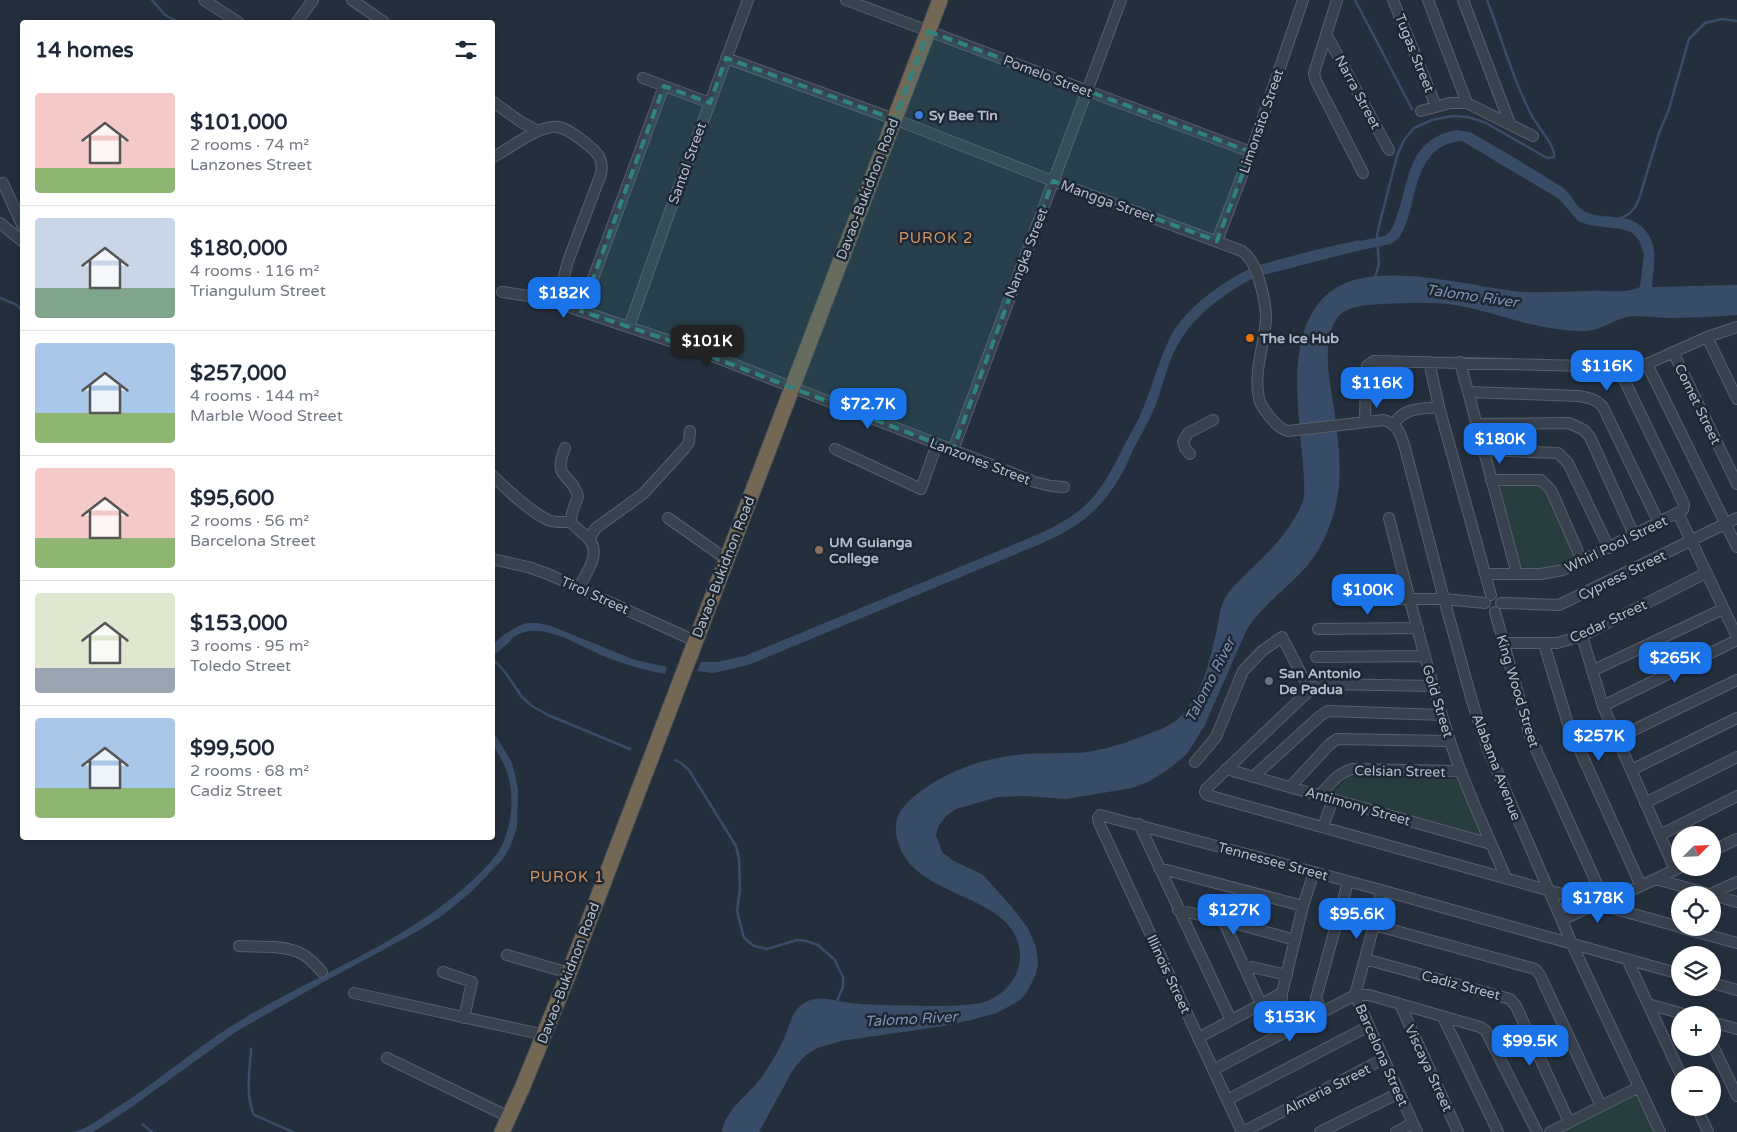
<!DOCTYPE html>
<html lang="en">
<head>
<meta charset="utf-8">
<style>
  body { margin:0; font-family:"Varela Round",sans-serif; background:#f6f6f7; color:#1f2937; height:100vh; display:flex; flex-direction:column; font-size:19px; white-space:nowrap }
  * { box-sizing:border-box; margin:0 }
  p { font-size:16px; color:#747a83 }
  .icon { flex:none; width:28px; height:28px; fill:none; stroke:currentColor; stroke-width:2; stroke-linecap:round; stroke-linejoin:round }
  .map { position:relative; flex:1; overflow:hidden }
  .panel { position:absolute; left:20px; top:20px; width:475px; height:820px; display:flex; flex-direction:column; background:#fff; border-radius:5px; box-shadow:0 2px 12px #0003 }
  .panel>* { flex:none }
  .needle { width:32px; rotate:66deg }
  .controls { position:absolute; left:1671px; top:826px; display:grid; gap:10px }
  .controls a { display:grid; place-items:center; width:50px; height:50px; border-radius:50%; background:#fff; box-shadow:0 2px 12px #0003; font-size:25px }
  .price { position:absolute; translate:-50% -42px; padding:0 11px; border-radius:10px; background:#1a73e8; color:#fff; font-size:16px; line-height:32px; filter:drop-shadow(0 1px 2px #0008) }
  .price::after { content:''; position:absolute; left:50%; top:30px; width:15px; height:11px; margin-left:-8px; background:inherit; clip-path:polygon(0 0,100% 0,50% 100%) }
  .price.selected { background:#222; color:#fff }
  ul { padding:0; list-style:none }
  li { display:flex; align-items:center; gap:15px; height:125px; padding:0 15px }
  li+li { border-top:1px solid #e0e1e3 }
  li span { display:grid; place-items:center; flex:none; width:140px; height:100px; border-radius:5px; color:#555 }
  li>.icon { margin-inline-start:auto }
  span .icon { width:60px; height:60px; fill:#fffc; stroke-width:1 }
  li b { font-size:21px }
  h2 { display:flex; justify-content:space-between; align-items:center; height:60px; padding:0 15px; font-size:21px }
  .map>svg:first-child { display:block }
</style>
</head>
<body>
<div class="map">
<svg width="1737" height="1132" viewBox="0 0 1737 1132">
  <rect width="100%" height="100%" fill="#242f3e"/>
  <path fill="#263c3f" d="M1537,483L1548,493L1575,553V558C1563,567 1531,574 1519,565L1499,492L1502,487L1508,484Z
    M1355,775L1458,779L1485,837L1332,794L1348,777Z
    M1636,1095L1654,1132H1560Z"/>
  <path fill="#394c67" d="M1456,130L1470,132C1501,150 1532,168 1562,187C1572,194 1575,207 1586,212C1605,221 1628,211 1644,229C1660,246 1653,266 1652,287L1737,285V315C1713,317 1689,318 1665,318C1655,317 1636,315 1627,317C1612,320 1601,331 1585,331C1544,332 1505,316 1466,307C1438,301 1411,303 1383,304C1368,305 1347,305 1337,318C1320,343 1331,387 1335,415C1339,446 1343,478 1335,509C1330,529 1320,550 1307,566C1287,588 1263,605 1247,629L1204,727L1186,755L1166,771L1148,782L1132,788L1066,799L1024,796L998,797L956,809L946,816L938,827L936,835L942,852L952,860L983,875L1011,906L1028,928L1036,947L1038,963L1036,974L1027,992L1020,1000L997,1013L971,1020L944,1026L841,1041L817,1048L806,1055L794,1068L759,1132H722C726,1108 748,1096 761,1078C769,1067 777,1053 783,1041C789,1029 791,1011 803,1004C818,993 836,1002 852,1003C878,1006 904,1005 929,1006C946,1006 964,1006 981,1003C992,1000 1002,994 1009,985C1017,976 1020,966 1020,954C1017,893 918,901 899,845C895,834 894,823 900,812C907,800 920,792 931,784C952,771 978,761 1003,757C1031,751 1060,755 1088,752C1111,748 1132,741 1153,732C1164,728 1175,723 1182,715C1204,691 1210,659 1217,629C1219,618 1220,606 1226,596C1232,587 1241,579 1249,571C1264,557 1277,544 1289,527C1295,517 1302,508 1304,496C1305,483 1303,467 1302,454C1298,403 1285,328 1330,292C1372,259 1463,285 1513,291C1539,294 1565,291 1590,291C1608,290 1624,294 1640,287L1644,254L1639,240L1631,232L1621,229L1589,225L1578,221L1559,199L1462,141C1455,141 1449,143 1443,146C1405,166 1419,235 1388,245L1386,235C1392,231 1393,225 1396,219C1410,180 1407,140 1456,130Z
    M1359,240L1361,250L1263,275L1259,265L1315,250Z
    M1249,269L1253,278C1226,293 1200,311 1183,336C1168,358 1164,383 1155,407C1149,421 1141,435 1134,448C1130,456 1127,465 1123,472C1100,512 1079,527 1038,545L748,665L713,673L697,671L701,662H717L745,656L1034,536C1088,512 1099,496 1125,444C1132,431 1140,418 1145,403C1155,379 1160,355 1173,332C1191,304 1220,284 1249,269Z
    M527,623H538L551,626L635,660L667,667L665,674C644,670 625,665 606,657C582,648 556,629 530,631C518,632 509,640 500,648L495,643C505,634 514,627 527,623Z
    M493,731L511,761L515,774L518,790L517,827L510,847L503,859L472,891L443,915L418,931L320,984L237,1031L126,1111L93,1132H74C88,1128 101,1118 113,1110C155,1084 192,1051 233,1025C313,975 407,943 475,878C485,868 498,856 503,843C513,820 515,788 504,765C497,749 493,751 493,731Z"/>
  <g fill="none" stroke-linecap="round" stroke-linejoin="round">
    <path stroke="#394c67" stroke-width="2.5" d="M152,0L165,15L178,22
      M1355,0L1412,109
      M1621,218C1631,214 1635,209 1639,199L1659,133L1669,109L1689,39L1705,23L1722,19L1737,21
      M1375,277L1379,264L1377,235L1381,218L1397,156L1404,140L1414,128L1432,120L1452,116L1468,117L1486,123L1547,158L1554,157C1556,147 1538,127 1532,116C1513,80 1502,39 1487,0
      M0,298L17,305L22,311
      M492,658L505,672L522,697L532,706L548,715L630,749
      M675,760L681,763L689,770L736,846L739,859L740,889L737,911L744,938L754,946L767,949L797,940L806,941L818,945L834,959L843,977V987L837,1001
      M251,1049C250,1070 245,1095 254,1115L293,1132
      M142,1124L152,1132"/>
    <path stroke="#394c67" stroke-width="9" d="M1349,248L1387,240L1396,234
      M492,651L507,638"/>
    <defs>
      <path id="minor" d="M204,0L238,22
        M352,0L384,22
        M846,0L1251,152
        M1337,0L1314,73L1316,81L1363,173
        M1393,0L1436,106
        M1428,0L1467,103
        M1463,0L1510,124
        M297,22L313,0
        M1326,34L1389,150
        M726,58L894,119L1053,181L1242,251C1250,257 1253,264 1257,273C1262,288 1266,302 1266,318C1265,343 1253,372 1259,398C1260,405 1265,411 1270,417C1275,423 1280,429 1288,431L1384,420C1398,424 1401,435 1405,448L1444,599L1472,701L1488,750L1572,944L1660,1132
        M643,78L710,103
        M492,101L521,122L538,131
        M1421,111L1450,103H1467L1533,136
        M492,158C509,149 540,124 558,127C569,129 579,138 588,145C598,153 604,160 601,174L568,261L557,303
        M3,183L22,225
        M0,223L22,241
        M1217,241L1251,152L1303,0
        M502,292L536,297L557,303L697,350L1035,482L1051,486L1064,487
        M581,311L664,86
        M629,327L666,222L748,0
        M1707,337L1737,399
        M1673,352L1737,484
        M1429,362L1439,407L1491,595
        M1460,362L1517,574
        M1647,364L1737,547
        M1468,392L1579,396C1590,398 1596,399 1603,407L1659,523
        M1365,422L1366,374L1367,366L1374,361L1631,367L1647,364L1707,337L1737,327
        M1394,424C1404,407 1422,409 1439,407
        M1476,424L1569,423L1584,430L1590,437L1634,535
        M565,448C552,480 571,472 578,496L572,513L571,522C577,530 587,535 591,542C600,556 585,575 579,587
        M835,449L921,489L937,444
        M953,450L1121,0
        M1483,450L1558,453L1568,463L1609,548
        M1190,454L1185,448L1183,442L1188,433L1213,420
        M492,475C505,488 531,512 548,520C555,523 563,522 571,522
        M1491,480H1541L1551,490L1582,561
        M1678,513L1737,637
        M668,518L726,559
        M1389,518C1408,592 1426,667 1450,741C1465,788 1487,833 1506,878
        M590,541L591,536L596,528L643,494L685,448L689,442L690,431
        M492,559L528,567L548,574L695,641
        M1485,574H1541L1563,570L1683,510L1684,504L1618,367
        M1342,599H1444L1485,603
        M1501,603L1559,605L1737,518
        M1495,612L1530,736L1607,906
        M1318,629L1418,628
        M1582,636L1603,706L1675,870
        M1503,643H1557L1582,636L1706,573
        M1544,644L1568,724L1641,886
        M1316,657L1425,656
        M1592,671L1723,609
        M1433,686L1325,684L1313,687L1206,789L1205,792L1207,795L1680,927
        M1603,706L1737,640
        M1617,738L1737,680
        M1195,762L1216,737L1243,671L1262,651L1282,637L1309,689
        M1226,769L1491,844
        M1631,770L1737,718
        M1253,777L1320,716L1328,711L1442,715
        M1290,787L1330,744L1337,739L1450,741
        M1320,795C1330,785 1337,773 1352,769L1461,771
        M1645,803L1737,757
        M1139,824L1231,1020
        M1323,827L1333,799
        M1660,835L1737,796
        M1712,851L1737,839
        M1159,868L1303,906
        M1656,879L1737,902
        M1381,890L1374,925L1355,995L1417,1132
        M1711,894L1737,882
        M1178,910L1223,920L1295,940
        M1223,920L1261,1004
        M1562,920L1604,900L1615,898L1679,868
        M1374,925L1535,969L1540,975L1601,1106
        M1682,928L1737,943
        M239,946C257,947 281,945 298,952C308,956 315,964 322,972
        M507,955L569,973
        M1365,959L1510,999L1516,1006L1569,1122
        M1627,959L1681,1075
        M1243,965L1287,975
        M443,972L472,982L464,1018
        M1712,983L1737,990
        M354,993L545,1035
        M1400,1004L1458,1132
        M1648,1004L1687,1015
        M1322,1012L1316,998L1348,882
        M1443,1017L1498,1132
        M1712,1022L1737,1029
        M1289,1030C1283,1017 1281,1007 1282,993L1303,906L1314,872
        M1198,1038L1282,993
        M1712,1044L1737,1096
        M387,1058L509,1117
        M1213,1070L1355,995H1369L1480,1027L1486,1031L1537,1132
        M1227,1100L1369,1026
        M1697,1108L1708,1132
        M1242,1132L1099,823L1098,818L1100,815L1381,890L1680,974
        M1243,1132L1383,1059
        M1320,1132L1399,1093
        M1396,1132L1413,1123
        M1550,1132L1639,1087"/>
      <path id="highway" d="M502,1132L523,1086L569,973L940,0"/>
    </defs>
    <use href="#minor" stroke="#565f6c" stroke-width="12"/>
    <use href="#highway" stroke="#434c59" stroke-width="17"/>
    <use href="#minor" stroke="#38414e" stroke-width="10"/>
    <use href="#highway" stroke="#746855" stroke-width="15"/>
  </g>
  <path fill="#308480" fill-opacity="0.2" stroke="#308480" stroke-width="4" stroke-dasharray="10 6" stroke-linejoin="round" d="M928,31L1251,152L1217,241L1053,181L953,450L671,341L581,311L664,86L710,103L726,58L894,119Z"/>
  <circle fill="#3f7fe0" stroke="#1d2633" stroke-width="2" cx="919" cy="115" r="5"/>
  <circle fill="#e8710a" stroke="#1d2633" stroke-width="2" cx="1250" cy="338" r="5"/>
  <circle fill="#8d6e63" stroke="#1d2633" stroke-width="2" cx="819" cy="550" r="5"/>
  <circle fill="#6b7280" stroke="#1d2633" stroke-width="2" cx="1269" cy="681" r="5"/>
  <g text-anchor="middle" stroke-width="5" stroke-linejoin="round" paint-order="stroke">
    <g font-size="14" fill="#b4bcc9" stroke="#1d2633">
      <text transform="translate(1415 53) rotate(68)" y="5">Tugas Street</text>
      <text transform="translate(1048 76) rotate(21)" y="5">Pomelo Street</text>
      <text transform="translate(1358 92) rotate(62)" y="5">Narra Street</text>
      <text transform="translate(1261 121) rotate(-71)" y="5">Limonsito Street</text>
      <text transform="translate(687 163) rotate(-70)" y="5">Santol Street</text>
      <text transform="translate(867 189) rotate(-69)" y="5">Davao-Bukidnon Road</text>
      <text transform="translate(1108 201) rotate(20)" y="5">Mangga Street</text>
      <text transform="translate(1026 253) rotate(-69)" y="5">Nangka Street</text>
      <text transform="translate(1698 404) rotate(64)" y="5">Comet Street</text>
      <text transform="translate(980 461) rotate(21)" y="5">Lanzones Street</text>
      <text transform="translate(1616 544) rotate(-26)" y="5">Whirl Pool Street</text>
      <text transform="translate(723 567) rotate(-69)" y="5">Davao-Bukidnon Road</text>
      <text transform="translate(1622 575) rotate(-26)" y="5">Cypress Street</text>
      <text transform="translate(595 595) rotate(24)" y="5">Tirol Street</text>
      <text transform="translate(1608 621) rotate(-25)" y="5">Cedar Street</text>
      <text transform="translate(1518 691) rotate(73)" y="5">King Wood Street</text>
      <text transform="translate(1438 701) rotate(73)" y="5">Gold Street</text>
      <text transform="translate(1497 767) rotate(69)" y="5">Alabama Avenue</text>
      <text transform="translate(1400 771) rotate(1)" y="5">Celsian Street</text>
      <text transform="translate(1358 806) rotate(16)" y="5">Antimony Street</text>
      <text transform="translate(1273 861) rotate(15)" y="5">Tennessee Street</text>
      <text transform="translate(568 973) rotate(-69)" y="5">Davao-Bukidnon Road</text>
      <text transform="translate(1169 974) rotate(65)" y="5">Illinois Street</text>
      <text transform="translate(1461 985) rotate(15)" y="5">Cadiz Street</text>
      <text transform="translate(1382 1055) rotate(66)" y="5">Barcelona Street</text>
      <text transform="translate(1429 1068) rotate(65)" y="5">Viscaya Street</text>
      <text transform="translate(1327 1089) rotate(-27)" y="5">Almeria Street</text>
    </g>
    <g font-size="14" font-weight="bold" fill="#b4bcc9" stroke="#1d2633" text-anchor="start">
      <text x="929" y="120">Sy Bee Tin</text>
      <text x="1260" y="343">The Ice Hub</text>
      <text x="829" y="547">UM Guianga<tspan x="829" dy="16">College</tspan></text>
      <text x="1279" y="678">San Antonio<tspan x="1279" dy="16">De Padua</tspan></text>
    </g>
    <g font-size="15" letter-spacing="1" fill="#d59563" stroke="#1d2633">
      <text x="936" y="243">PUROK 2</text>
      <text x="567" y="882">PUROK 1</text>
    </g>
    <g font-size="15" font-style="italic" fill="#7c92b1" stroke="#1d2633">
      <text transform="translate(1472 296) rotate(8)" y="5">Talomo River</text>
      <text transform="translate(1210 680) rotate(-63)" y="5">Talomo River</text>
      <text transform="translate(911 1019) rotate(-3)" y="5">Talomo River</text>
    </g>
  </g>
</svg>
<div class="controls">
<a><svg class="needle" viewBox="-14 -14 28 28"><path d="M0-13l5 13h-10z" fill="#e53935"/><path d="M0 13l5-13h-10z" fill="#747a83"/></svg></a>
<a><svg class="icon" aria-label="locate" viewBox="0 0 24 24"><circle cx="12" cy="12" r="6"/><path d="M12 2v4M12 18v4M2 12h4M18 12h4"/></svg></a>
<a><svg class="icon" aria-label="layers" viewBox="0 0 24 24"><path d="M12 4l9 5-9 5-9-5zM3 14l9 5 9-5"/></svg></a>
<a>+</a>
<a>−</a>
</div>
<b class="price" style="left:564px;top:319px">$182K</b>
<b class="price selected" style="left:707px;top:367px">$101K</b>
<b class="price" style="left:1607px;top:392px">$116K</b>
<b class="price" style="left:1377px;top:409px">$116K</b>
<b class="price" style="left:868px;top:430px">$72.7K</b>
<b class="price" style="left:1500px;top:465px">$180K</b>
<b class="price" style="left:1368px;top:616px">$100K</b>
<b class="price" style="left:1675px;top:684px">$265K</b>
<b class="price" style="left:1599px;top:762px">$257K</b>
<b class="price" style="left:1598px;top:924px">$178K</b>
<b class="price" style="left:1234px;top:936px">$127K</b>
<b class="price" style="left:1357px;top:940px">$95.6K</b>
<b class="price" style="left:1290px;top:1043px">$153K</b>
<b class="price" style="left:1530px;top:1067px">$99.5K</b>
<section class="panel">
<h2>14 homes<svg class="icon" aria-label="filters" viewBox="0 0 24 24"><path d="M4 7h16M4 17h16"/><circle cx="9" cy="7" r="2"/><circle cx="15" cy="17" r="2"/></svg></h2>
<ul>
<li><span style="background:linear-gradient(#f6c9c9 75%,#8fb573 0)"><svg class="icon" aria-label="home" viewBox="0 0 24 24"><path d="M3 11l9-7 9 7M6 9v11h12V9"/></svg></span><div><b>$101,000</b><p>2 rooms · 74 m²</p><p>Lanzones Street</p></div></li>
<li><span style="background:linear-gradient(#c9d6e8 70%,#7fa58c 0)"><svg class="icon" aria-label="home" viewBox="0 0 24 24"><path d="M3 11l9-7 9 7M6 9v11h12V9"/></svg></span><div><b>$180,000</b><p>4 rooms · 116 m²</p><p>Triangulum Street</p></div></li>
<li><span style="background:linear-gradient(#a9c7e8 70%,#8fb573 0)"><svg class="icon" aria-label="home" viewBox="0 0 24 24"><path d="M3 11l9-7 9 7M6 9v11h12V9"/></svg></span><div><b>$257,000</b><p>4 rooms · 144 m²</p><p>Marble Wood Street</p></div></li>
<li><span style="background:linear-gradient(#f6c9c9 70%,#8fb573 0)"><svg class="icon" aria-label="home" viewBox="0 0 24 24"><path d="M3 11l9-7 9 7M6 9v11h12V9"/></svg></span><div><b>$95,600</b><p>2 rooms · 56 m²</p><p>Barcelona Street</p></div></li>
<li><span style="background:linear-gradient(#dfe7d0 75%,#9aa5b1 0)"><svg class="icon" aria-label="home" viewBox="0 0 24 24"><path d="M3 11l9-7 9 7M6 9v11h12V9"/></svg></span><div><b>$153,000</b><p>3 rooms · 95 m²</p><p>Toledo Street</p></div></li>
<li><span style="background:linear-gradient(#a9c7e8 70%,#8fb573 0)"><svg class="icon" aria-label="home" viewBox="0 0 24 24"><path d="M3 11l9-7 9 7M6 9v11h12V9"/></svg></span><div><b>$99,500</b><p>2 rooms · 68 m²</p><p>Cadiz Street</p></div></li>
</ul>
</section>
</div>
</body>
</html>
